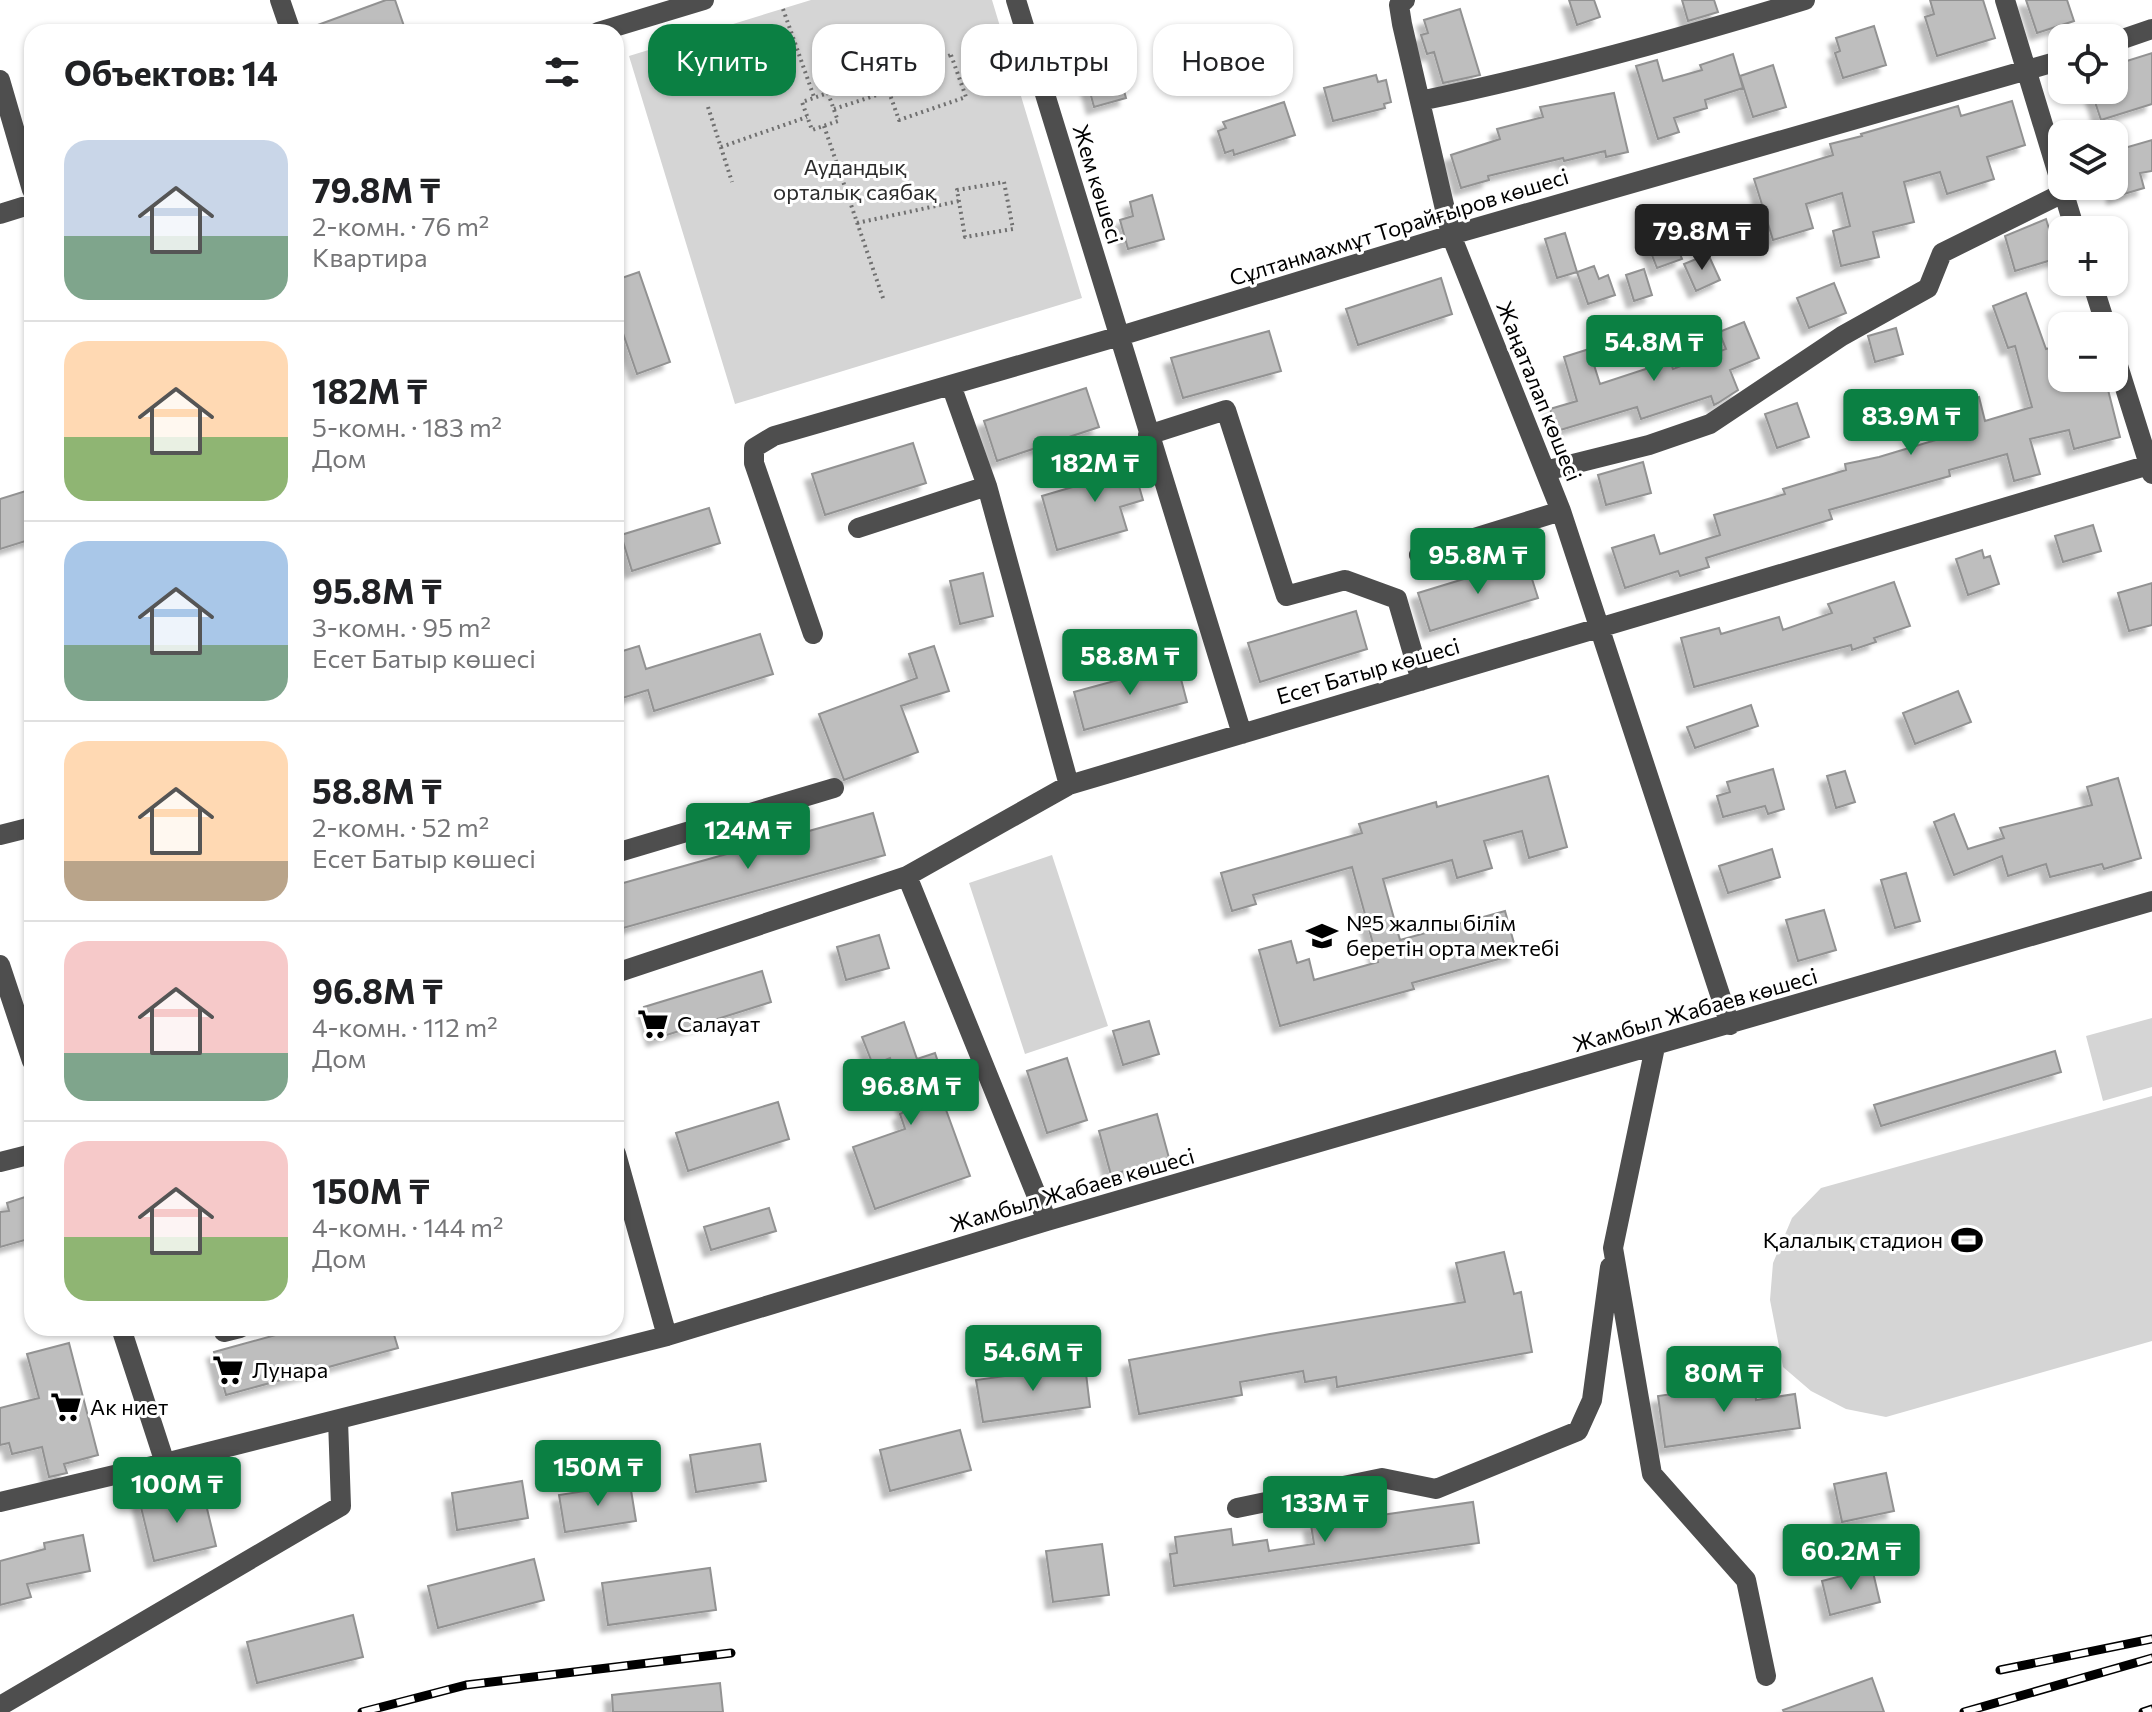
<!DOCTYPE html>
<html lang="ru">
<head>
<meta charset="utf-8">
<style>
  body { margin:0; font-family:Commissioner,sans-serif; background:#f6f6f6; color:#202124; height:100vh; display:flex; flex-direction:column; font-size:30px; white-space:nowrap }
  * { box-sizing:border-box; margin:0 }
  p { font-size:26px; color:#757577 }
  .icon { flex:none; width:44px; height:44px; fill:none; stroke:currentColor; stroke-width:2; stroke-linecap:round; stroke-linejoin:round }
  .map { position:relative; flex:1; overflow:hidden }
  .drawer { position:absolute; left:24px; top:24px; width:600px; height:1312px; display:flex; flex-direction:column; background:#fff; border-radius:24px; box-shadow:0 2px 6px #0004 }
  .drawer>* { flex:none }
  .guide { position:absolute; left:648px; top:24px; width:760px; height:72px; display:flex; gap:16px }
  .fabs { position:absolute; left:2048px; top:24px; display:grid; gap:16px }
  .fabs a { display:grid; place-items:center; width:80px; height:80px; border-radius:16px; background:#fff; box-shadow:0 2px 6px #0004; font-size:40px }
  .price { position:absolute; translate:-50% -68px; padding:0 18px; border-radius:8px; background:#0b8043; color:#fff; font-size:26px; line-height:52px; filter:drop-shadow(0 2px 4px #0008) }
  .price::after { content:''; position:absolute; left:50%; top:48px; width:24px; height:18px; margin-left:-12px; background:inherit; clip-path:polygon(0 0,100% 0,50% 100%) }
  .price.active { background:#222; color:#fff }
  ul { padding:0; list-style:none }
  li { display:flex; align-items:center; gap:24px; height:200px; padding:0 40px }
  li+li { border-top:2px solid #e0e0e0 }
  li span { display:grid; place-items:center; flex:none; width:224px; height:160px; border-radius:24px; color:#555 }
  li>.icon { margin-inline-start:auto }
  span .icon { width:96px; height:96px; fill:#fffc; stroke-width:1 }
  li b { font-size:34px }
  h2 { display:flex; justify-content:space-between; align-items:center; height:96px; padding:0 40px; font-size:34px }
  .tag { padding:0 28px; border-radius:24px; background:#fff; box-shadow:0 2px 6px #0004; font-size:28px; line-height:72px }
  .tag.active { background:#0b8043; color:#fff }
  .map>svg:first-child { display:block }
</style>
</head>
<body>
<div class="map">
<svg width="2152" height="1712" viewBox="0 0 2152 1712">
  <defs>
    <filter id="shadow"><feDropShadow dx="-7" dy="7" stdDeviation="2" flood-color="#0004"/></filter>
  </defs>
  <rect width="100%" height="100%" fill="#fff"/>
  <path fill="#d5d5d5" d="M811,0H992L1082,298L735,404L629,56Z
    M1052,855L1108,1026L1025,1054L969,883Z
    M2152,1018V1087L2103,1101L2086,1036Z
    M2152,1096V1341L1886,1417L1846,1409L1811,1391L1783,1367L1770,1300L1773,1263L1792,1218L1821,1188Z"/>
  <path fill="#bebebe" stroke="#929292" stroke-width="2" filter="url(#shadow)" d="M386,0H395L406,32H304V30Z
    M1569,0H1594L1600,17L1577,25Z
    M1682,0H1714L1718,12L1688,21Z
    M1930,0H1983L1995,38L1937,56L1925,17L1934,14Z
    M2026,0H2067L2074,21L2037,33Z
    M1460,9L1480,75L1443,83L1434,52L1427,54L1421,35L1428,33L1424,20Z
    M1874,26L1886,65L1843,78L1835,53L1840,51L1836,38Z
    M1108,31L1126,98L1094,107L1076,40Z
    M2152,53V104L2101,120L2091,90H2114V65Z
    M1733,54L1743,88L1705,100L1707,108L1674,118L1679,132L1658,139L1636,66L1657,60L1663,81L1702,70L1700,65Z
    M1773,65L1786,107L1753,117L1740,76Z
    M1376,75L1378,82L1386,80L1391,102L1384,104L1385,108L1333,121L1324,88Z
    M1614,93L1628,152L1606,157L1605,151L1564,161L1563,158L1488,176L1489,180L1461,188L1451,155L1500,139L1497,129L1543,117L1540,107Z
    M2012,101L2025,145L1987,157L1994,179L1947,194L1940,172L1904,182L1914,222L1873,232L1879,257L1841,266L1833,231L1850,226L1842,193L1806,204L1813,228L1773,240L1754,179L1833,155L1830,144L1862,136L1861,134L1958,106L1961,116Z
    M1284,102L1295,135L1234,155L1233,150L1225,153L1218,131L1226,128L1223,122Z
    M2152,140V171L2140,173L2144,188L2114,197V151Z
    M1152,195L1164,239L1128,249L1120,220L1133,216L1130,202Z
    M2046,219L2058,258L2015,271L2005,236Z
    M1671,231L1682,259L1657,268L1646,240Z
    M1565,233L1577,272L1557,278L1545,239Z
    M1708,254L1720,280L1696,291L1684,264Z
    M1594,266L1599,279L1608,275L1615,295L1588,304L1577,272Z
    M1644,269L1652,295L1634,301L1626,275Z
    M639,272L670,362L637,374L616,313V280Z
    M1441,278L1452,314L1358,345L1346,309Z
    M1834,283L1846,313L1809,328L1797,298Z
    M2026,293L2046,349L2062,345V378H2105L2120,437L2074,449L2069,430L2030,439L2040,474L2014,481L2007,454L1949,470L1950,476L1829,510L1832,519L1706,558L1709,567L1680,576L1678,571L1625,588L1612,548L1654,535L1660,554L1720,535L1714,515L1785,494L1783,489L1846,470L1845,464L1879,457L1969,430L1961,402L1979,397L1985,421L2032,407L2015,346L2008,348L1993,306Z
    M1744,322L1759,358L1730,370L1738,390L1718,403L1714,405L1711,396L1641,419L1637,407L1557,431L1550,409L1577,401L1564,357L1589,349L1600,384L1670,361L1673,369L1726,349L1719,332Z
    M1896,328L1903,354L1875,362L1868,336Z
    M1269,331L1281,371L1183,398L1171,358Z
    M1086,388L1099,427L997,461L984,421Z
    M1797,403L1809,437L1777,448L1765,414Z
    M913,443L926,483L825,515L812,474Z
    M1136,448L1141,467L1134,469L1143,500L1120,507L1127,530L1057,550L1042,496L1110,476L1105,457Z
    M1643,462L1651,493L1606,505L1598,475Z
    M32,489V539L0,549V499Z
    M709,508L720,543L632,571L621,535Z
    M2093,525L2101,551L2063,562L2055,536Z
    M1982,550L1984,558L1990,556L1999,584L1968,595L1956,559Z
    M1526,560L1538,598L1430,631L1418,593Z
    M983,573L993,616L960,624L950,581Z
    M1894,582L1910,626L1874,638L1876,642L1852,650L1851,645L1694,687L1681,638L1719,628L1721,634L1779,617L1783,630L1832,613L1828,604Z
    M2152,583V625L2129,631L2118,593Z
    M1356,611L1367,649L1260,682L1248,643Z
    M760,634L773,674L654,711L648,690L616,700V653L639,646L646,669Z
    M934,646L949,691L901,706L918,752L844,780L819,714L917,678L909,654Z
    M1177,664L1187,702L1084,730L1074,692Z
    M1958,691L1971,722L1915,744L1903,713Z
    M1751,705L1758,726L1695,748L1687,727Z
    M1773,769L1784,809L1768,814L1765,806L1723,817L1717,796L1730,792L1727,782Z
    M1845,771L1855,802L1836,808L1827,776Z
    M1548,776L1567,847L1529,858L1522,831L1484,841L1492,868L1457,878L1452,860L1383,879L1400,940L1505,911L1517,954L1412,983L1414,989L1280,1026L1259,950L1291,941L1297,963L1309,959L1314,980L1378,962L1352,867L1253,895L1256,904L1232,911L1221,873L1362,833L1359,824L1436,802L1437,807Z
    M2118,778L2141,858L2104,869L2102,864L2050,877L2046,864L2008,876L2002,856L1954,875L1934,822L1954,814L1968,849L2004,838L2000,828L2092,805L2087,787Z
    M873,813L885,855L616,930V885Z
    M1772,849L1780,877L1728,893L1719,866Z
    M1906,873L1920,921L1895,928L1881,880Z
    M1824,910L1836,950L1798,961L1786,920Z
    M879,935L889,968L846,980L837,947Z
    M762,971L771,1002L654,1039L644,1007Z
    M1149,1021L1159,1054L1123,1065L1113,1031Z
    M904,1022L917,1059L935,1053L945,1083L937,1085L970,1176L875,1209L853,1147L905,1129L900,1114L906,1111L890,1058L873,1065L862,1037Z
    M2055,1051L2061,1072L1881,1126L1874,1105Z
    M1067,1058L1087,1120L1047,1133L1027,1071Z
    M778,1102L789,1139L688,1171L676,1133Z
    M1157,1114L1169,1158L1111,1175L1099,1131Z
    M25,1197L32,1221V1238L0,1247V1212L9,1211L7,1203Z
    M769,1208L776,1231L711,1250L704,1227Z
    M1504,1252L1514,1294L1521,1292L1532,1352L1337,1387L1336,1377L1305,1382L1303,1371L1240,1382L1242,1395L1139,1414L1129,1360L1270,1334L1465,1302L1456,1263Z
    M301,1328H392L398,1348L226,1395L214,1352Z
    M69,1343L98,1455L64,1464L67,1473L49,1477L42,1447L12,1454L9,1443L0,1445V1408L39,1398L27,1354Z
    M1085,1365L1090,1407L983,1422L976,1380Z
    M1754,1382L1756,1400L1795,1394L1800,1428L1665,1447L1658,1396Z
    M960,1430L971,1470L890,1491L880,1450Z
    M760,1444L766,1481L696,1492L690,1455Z
    M1886,1473L1894,1511L1842,1522L1834,1484Z
    M522,1481L528,1518L457,1530L452,1493Z
    M630,1484L636,1521L565,1532L559,1495Z
    M170,1492L172,1499L203,1492L216,1546L154,1561L139,1499Z
    M1473,1502L1479,1543L1174,1586L1170,1554L1177,1553L1175,1537L1231,1529L1233,1545L1267,1540L1269,1551L1314,1544L1311,1525Z
    M83,1535L90,1571L27,1584L31,1597L0,1605V1561L45,1549L44,1543Z
    M1102,1544L1109,1595L1053,1602L1046,1551Z
    M534,1559L544,1600L438,1628L428,1586Z
    M710,1568L716,1610L608,1625L602,1583Z
    M1872,1568L1880,1602L1830,1615L1822,1581Z
    M353,1615L363,1657L257,1683L247,1642Z
    M1872,1678L1884,1712H1784L1783,1710Z
    M720,1683L723,1712H613L612,1695Z"/>
  <g fill="none" stroke-linecap="round" stroke-linejoin="round">
    <path stroke="#707070" stroke-width="4" stroke-dasharray="2 4" stroke-linecap="butt" d="M783,9L814,97
      M951,55L966,97L899,120L884,78Z
      M828,93L838,121L812,130L802,102Z
      M708,107L732,182
      M834,109L889,91
      M824,126L884,301
      M721,147L807,117
      M1004,182L1013,229L965,237L957,190Z
      M857,223L959,201"/>
    <path stroke="#4e4e4e" stroke-width="20" d="M280,0L291,32
      M1016,0L1242,734
      M1405,0L1399,5L1402,24L1451,235L1561,511L1730,1025
      M2005,0L2075,230
      M598,32L704,0
      M2114,42L2152,29
      M0,80L32,190
      M1420,101C1550,74 1678,39 1805,0
      M0,214L32,204
      M2092,282L2106,326
      M2114,353L2152,474
      M951,385L987,486L1069,785
      M1148,435L1226,410L1286,596L1345,580L1397,599L1421,681
      M1545,471L1649,445L1710,424L1842,336L1928,288L1942,253L2063,193
      M858,528L987,486
      M1419,555L1561,511
      M813,634L754,463V448L774,436L1120,336L1451,235L2062,60
      M0,835L32,827
      M616,853L834,788
      M907,876L1047,1221
      M0,965L32,1061
      M616,973L907,876L1069,785L2152,464
      M1655,1047L1613,1248L1652,1474L1746,1580L1766,1676
      M616,1154L667,1336
      M0,1162L32,1154
      M121,1328L165,1463
      M223,1328L224,1332L240,1328
      M0,1502L165,1463L667,1336L1047,1221L2152,901
      M1237,1508L1382,1478L1436,1489L1578,1431L1592,1400L1610,1267
      M0,1706L341,1506L338,1420"/>
    <defs>
      <path id="rail" d="M2000,1670L2152,1639
        M362,1712L466,1685L731,1653
        M1964,1712L2152,1658
        M2143,1712L2152,1709"/>
    </defs>
    <use href="#rail" stroke="#000" stroke-width="9"/>
    <use href="#rail" stroke="#fff" stroke-width="6" stroke-dasharray="18" stroke-linecap="butt"/>
  </g>
  <defs>
    <symbol id="school-bare" viewBox="-9 -9 18 18"><path d="M0-5L7-2L0 1L-7-2ZM-4 1L0 2.5L4 1V4Q0 6-4 4Z" fill="#000" stroke="#fff" stroke-width="2.5" paint-order="stroke"/></symbol>
    <symbol id="supermarket-bare" viewBox="-9 -9 18 18"><path d="M-6-5.5h2.5l.6 2H6L4.5 2H-2.5L-4.4-4H-6ZM-1.5 3.2a1.3 1.3 0 1 0 .1 0ZM3 3.2a1.3 1.3 0 1 0 .1 0Z" fill="#000" stroke="#fff" stroke-width="2.5" paint-order="stroke"/></symbol>
    <symbol id="stadium-bare" viewBox="-9 -9 18 18"><path d="M0-5a6.5 5 0 1 0 0 10a6.5 5 0 1 0 0-10ZM-3.5-1.8h7v3.6h-7Z" fill="#000" stroke="#fff" stroke-width="2.5" paint-order="stroke"/></symbol>
  </defs>
  <g fill-rule="evenodd">
    <use href="#school-bare" x="1300" y="914" width="44" height="44"/>
    <use href="#supermarket-bare" x="631" y="1002" width="44" height="44"/>
    <use href="#stadium-bare" x="1945" y="1218" width="44" height="44"/>
    <use href="#supermarket-bare" x="206" y="1348" width="44" height="44"/>
    <use href="#supermarket-bare" x="44" y="1385" width="44" height="44"/>
  </g>
  <g text-anchor="middle" stroke-width="6" stroke-linejoin="round" paint-order="stroke">
    <g font-size="22" fill="#2c2c2c" stroke="#fff">
      <text x="855" y="175">Аудандық<tspan x="855" dy="25">орталық саябақ</tspan></text>
    </g>
    <g font-size="22" fill="#000" stroke="#fff">
      <text transform="translate(1098 184) rotate(73)" y="8">Жем көшесі</text>
      <text transform="translate(1399 227) rotate(-17)" y="8">Сұлтанмахмұт Торайғыров көшесі</text>
      <text transform="translate(1539 391) rotate(68)" y="8">Жаңаталап көшесі</text>
      <text transform="translate(1368 671) rotate(-16)" y="8">Есет Батыр көшесі</text>
      <text transform="translate(1695 1010) rotate(-16)" y="8">Жамбыл Жабаев көшесі</text>
      <text transform="translate(1072 1190) rotate(-16)" y="8">Жамбыл Жабаев көшесі</text>
    </g>
    <g font-size="22" fill="#000" stroke="#fff" text-anchor="start">
      <text x="1346" y="931">№5 жалпы білім<tspan x="1346" dy="25">беретін орта мектебі</tspan></text>
      <text x="677" y="1032">Салауат</text>
      <text x="1943" y="1248" text-anchor="end">Қалалық стадион</text>
      <text x="252" y="1378">Лунара</text>
      <text x="90" y="1415">Ак ниет</text>
    </g>
  </g>
</svg>
<div class="fabs">
<a><svg class="icon" aria-label="locate" viewBox="0 0 24 24"><circle cx="12" cy="12" r="6"/><path d="M12 2v4M12 18v4M2 12h4M18 12h4"/></svg></a>
<a><svg class="icon" aria-label="layers" viewBox="0 0 24 24"><path d="M12 4l9 5-9 5-9-5zM3 14l9 5 9-5"/></svg></a>
<a>+</a>
<a>−</a>
</div>
<b class="price active" style="left:1702px;top:272px">79.8M ₸</b>
<b class="price" style="left:1654px;top:383px">54.8M ₸</b>
<b class="price" style="left:1911px;top:457px">83.9M ₸</b>
<b class="price" style="left:1095px;top:504px">182M ₸</b>
<b class="price" style="left:1478px;top:596px">95.8M ₸</b>
<b class="price" style="left:1130px;top:697px">58.8M ₸</b>
<b class="price" style="left:748px;top:871px">124M ₸</b>
<b class="price" style="left:911px;top:1127px">96.8M ₸</b>
<b class="price" style="left:1033px;top:1393px">54.6M ₸</b>
<b class="price" style="left:1724px;top:1414px">80M ₸</b>
<b class="price" style="left:598px;top:1508px">150M ₸</b>
<b class="price" style="left:177px;top:1525px">100M ₸</b>
<b class="price" style="left:1325px;top:1544px">133M ₸</b>
<b class="price" style="left:1851px;top:1592px">60.2M ₸</b>
<div class="guide">
<a class="tag active">Купить</a>
<a class="tag">Снять</a>
<a class="tag">Фильтры</a>
<a class="tag">Новое</a>
</div>
<section class="drawer">
<h2>Объектов: 14<svg class="icon" aria-label="filters" viewBox="0 0 24 24"><path d="M4 7h16M4 17h16"/><circle cx="9" cy="7" r="2"/><circle cx="15" cy="17" r="2"/></svg></h2>
<ul>
<li><span style="background:linear-gradient(#c9d6e8 60%,#7fa58c 0)"><svg class="icon" aria-label="home" viewBox="0 0 24 24"><path d="M3 11l9-7 9 7M6 9v11h12V9"/></svg></span><div><b>79.8M ₸</b><p>2-комн. · 76 m²</p><p>Квартира</p></div></li>
<li><span style="background:linear-gradient(#ffd9b3 60%,#8fb573 0)"><svg class="icon" aria-label="home" viewBox="0 0 24 24"><path d="M3 11l9-7 9 7M6 9v11h12V9"/></svg></span><div><b>182M ₸</b><p>5-комн. · 183 m²</p><p>Дом</p></div></li>
<li><span style="background:linear-gradient(#a9c7e8 65%,#7fa58c 0)"><svg class="icon" aria-label="home" viewBox="0 0 24 24"><path d="M3 11l9-7 9 7M6 9v11h12V9"/></svg></span><div><b>95.8M ₸</b><p>3-комн. · 95 m²</p><p>Есет Батыр көшесі</p></div></li>
<li><span style="background:linear-gradient(#ffd9b3 75%,#b9a48a 0)"><svg class="icon" aria-label="home" viewBox="0 0 24 24"><path d="M3 11l9-7 9 7M6 9v11h12V9"/></svg></span><div><b>58.8M ₸</b><p>2-комн. · 52 m²</p><p>Есет Батыр көшесі</p></div></li>
<li><span style="background:linear-gradient(#f6c9c9 70%,#7fa58c 0)"><svg class="icon" aria-label="home" viewBox="0 0 24 24"><path d="M3 11l9-7 9 7M6 9v11h12V9"/></svg></span><div><b>96.8M ₸</b><p>4-комн. · 112 m²</p><p>Дом</p></div></li>
<li><span style="background:linear-gradient(#f6c9c9 60%,#8fb573 0)"><svg class="icon" aria-label="home" viewBox="0 0 24 24"><path d="M3 11l9-7 9 7M6 9v11h12V9"/></svg></span><div><b>150M ₸</b><p>4-комн. · 144 m²</p><p>Дом</p></div></li>
</ul>
</section>
</div>
</body>
</html>
